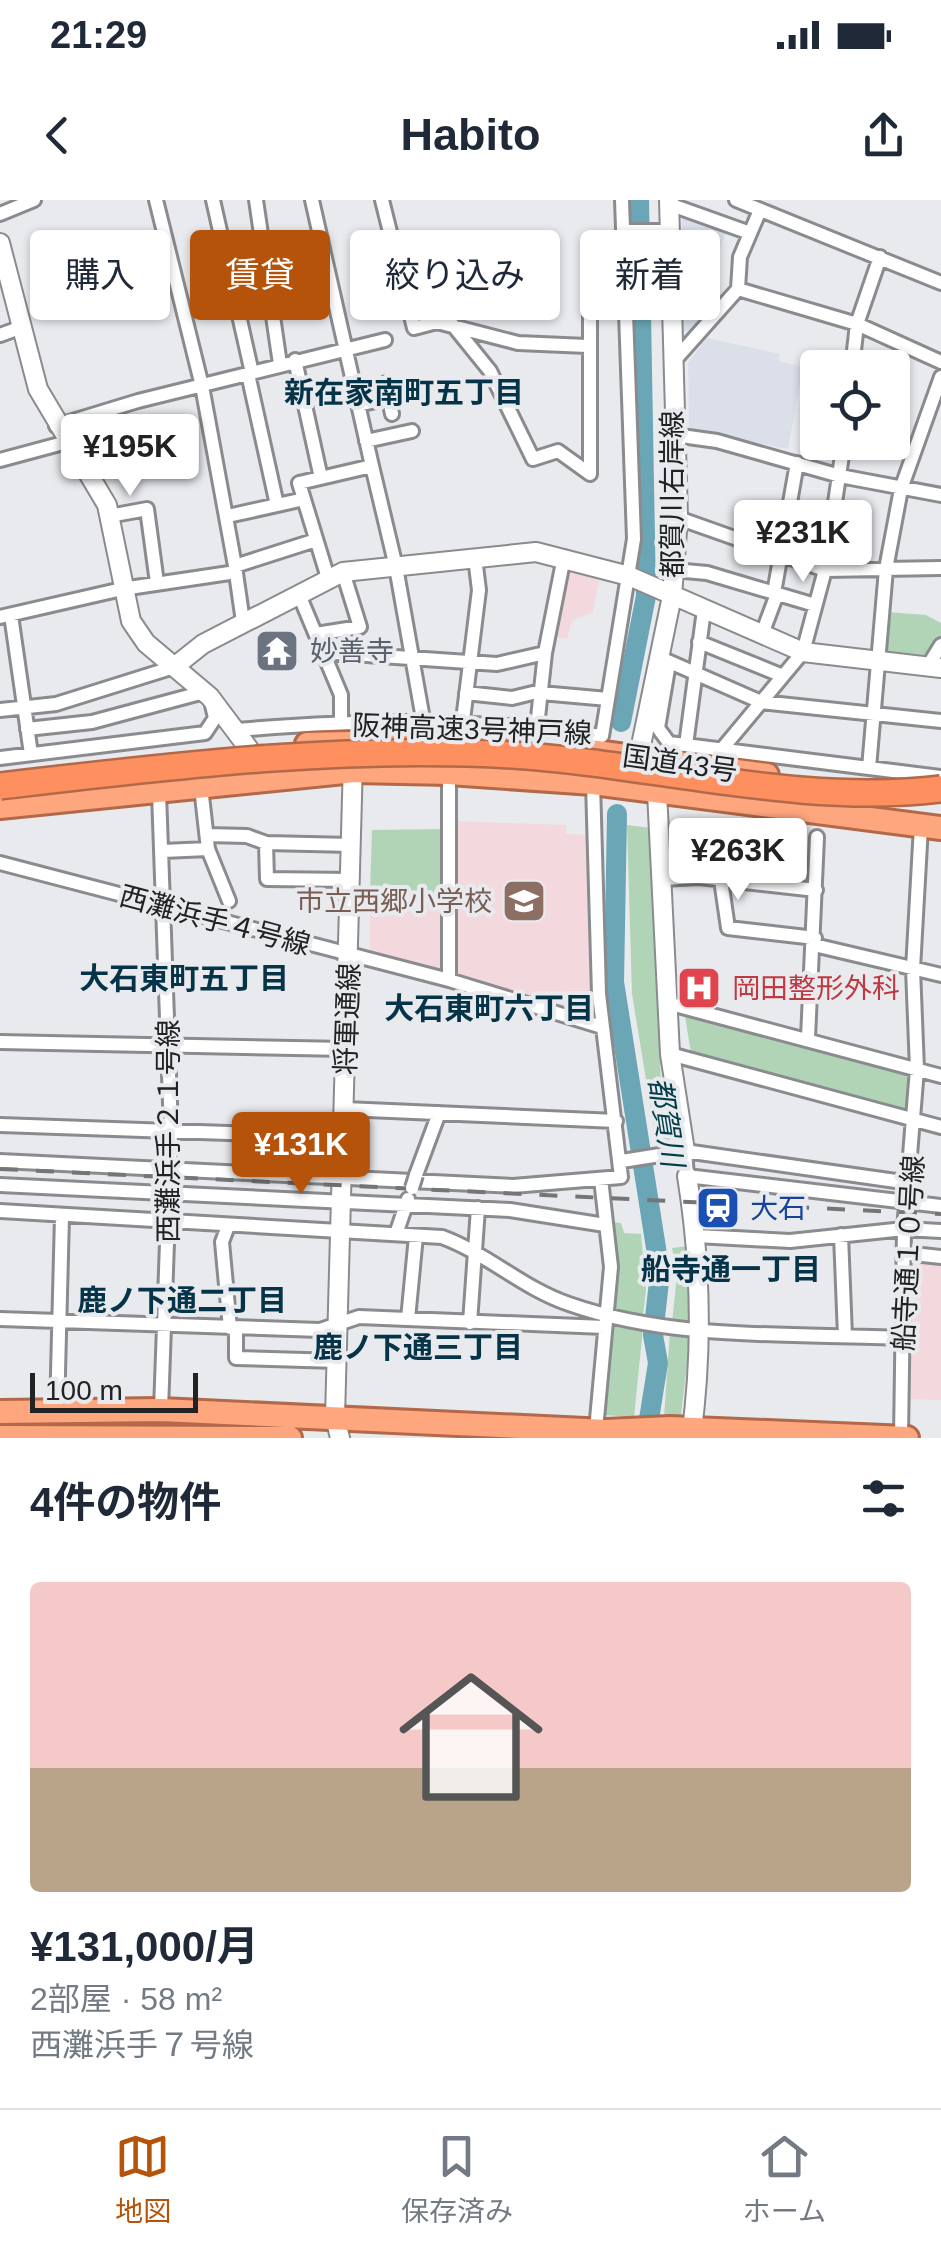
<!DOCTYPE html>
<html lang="ja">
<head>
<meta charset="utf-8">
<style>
  body { margin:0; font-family:Arial,"Noto Sans JP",sans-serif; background:#f2f2f3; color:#1f2937; height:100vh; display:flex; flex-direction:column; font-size:38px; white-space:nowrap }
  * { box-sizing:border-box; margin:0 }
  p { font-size:32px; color:#747a83 }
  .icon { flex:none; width:55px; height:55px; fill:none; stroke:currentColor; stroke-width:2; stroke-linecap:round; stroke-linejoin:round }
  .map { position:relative; height:1238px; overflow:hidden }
  .side { display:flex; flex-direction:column; background:#fff; flex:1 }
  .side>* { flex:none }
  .hud { position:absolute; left:30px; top:30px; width:882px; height:90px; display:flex; gap:20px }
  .tools { position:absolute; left:800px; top:150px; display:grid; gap:20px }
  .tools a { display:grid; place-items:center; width:110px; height:110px; border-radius:10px; background:#fff; box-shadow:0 2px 8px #0004; font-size:50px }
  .scale { position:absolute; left:30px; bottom:25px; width:168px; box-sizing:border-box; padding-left:10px; border:5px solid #212223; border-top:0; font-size:28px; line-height:35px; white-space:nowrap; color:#212223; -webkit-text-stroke:8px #e8eaee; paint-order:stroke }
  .price { position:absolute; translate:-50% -85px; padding:0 22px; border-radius:10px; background:#fff; color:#222; font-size:32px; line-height:65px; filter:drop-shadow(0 2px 5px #0008) }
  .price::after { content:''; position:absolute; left:50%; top:60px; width:30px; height:22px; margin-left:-15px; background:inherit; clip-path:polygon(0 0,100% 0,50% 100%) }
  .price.current { background:#b45309; color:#fff }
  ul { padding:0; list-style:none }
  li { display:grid; align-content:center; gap:20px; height:530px; padding:0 30px }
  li+li { border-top:2px solid #e0e1e3 }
  li span { display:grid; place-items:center; height:310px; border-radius:10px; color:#555 }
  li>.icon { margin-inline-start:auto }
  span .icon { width:180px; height:180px; fill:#fffc; stroke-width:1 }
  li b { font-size:42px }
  h2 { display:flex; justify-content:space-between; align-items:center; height:120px; padding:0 30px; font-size:42px }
  .pill { padding:0 35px; border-radius:10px; background:#fff; box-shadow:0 2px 8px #0004; font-size:35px; line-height:90px }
  .pill.current { background:#b45309; color:#fff }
  .status { display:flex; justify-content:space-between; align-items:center; height:70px; padding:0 50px; background:#fff; direction:ltr }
  .status svg { height:28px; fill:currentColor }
  header { display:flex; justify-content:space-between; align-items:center; height:130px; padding:0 30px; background:#fff; font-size:45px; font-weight:700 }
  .tabs { display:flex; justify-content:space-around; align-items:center; height:140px; border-top:2px solid #e0e1e3; background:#fff; font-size:28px; color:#747a83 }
  .tabs a { display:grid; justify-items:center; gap:5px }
  .tabs .current { color:#b45309 }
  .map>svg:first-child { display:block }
</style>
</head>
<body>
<div class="status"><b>21:29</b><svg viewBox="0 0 49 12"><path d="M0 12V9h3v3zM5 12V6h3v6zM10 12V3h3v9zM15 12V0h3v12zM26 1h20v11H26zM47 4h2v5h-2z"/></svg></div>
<header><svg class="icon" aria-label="back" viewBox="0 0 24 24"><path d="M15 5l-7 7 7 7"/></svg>Habito<svg class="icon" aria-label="share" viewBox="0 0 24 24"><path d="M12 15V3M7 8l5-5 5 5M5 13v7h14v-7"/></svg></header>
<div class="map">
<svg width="941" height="1238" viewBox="0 0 941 1238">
  <rect width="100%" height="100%" fill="#e8eaee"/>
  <path fill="#dbdfea" d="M695,18L727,30L706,81L703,115L695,129L681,132L682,19Z
    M707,138L780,154L779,161L803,167L788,249L689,229L688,163Z"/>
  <path fill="#f3d8dd" d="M568,369L600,376L593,412L572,421L567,439L552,436Z
    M454,621L566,625V634L593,635L594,811L587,814L459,777L454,768Z
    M370,693L443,697L445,767L439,772L370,752Z
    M908,1058L941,1062V1200L907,1199Z"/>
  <path fill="#b1d4b7" d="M887,412L926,415L941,423V439L927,462L885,453Z
    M627,625L651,628L661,883L671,945L657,947L632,794Z
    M445,629L443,697L370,693L372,630Z
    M684,810L910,871L912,908L903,909L691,853Z
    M613,1022L621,1023L624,1033L641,1034L646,1090L643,1116L614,1113L619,1064Z
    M689,1046L690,1119L688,1123H672L677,1075L672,1048Z
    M614,1122L643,1128L634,1217L603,1215Z
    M670,1131L690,1138L681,1215L664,1217Z"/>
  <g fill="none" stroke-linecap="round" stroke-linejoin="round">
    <path stroke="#6aa6b5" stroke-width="20" d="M621,522L646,396L639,0
      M617,614L614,782L660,1073L653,1135L658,1163L646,1238"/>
    <defs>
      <path id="pedestrian" d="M87,269L132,251"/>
      <path id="minor" d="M156,0L202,186L235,366L316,340
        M213,0L252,173
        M256,0L280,164
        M312,0L372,266
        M382,0L414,128L437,122L518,143L587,146
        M736,0L941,83
        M669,4L750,33
        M0,14L34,0
        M624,31H669
        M738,89L857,124L941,162
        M738,89L740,57L760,10
        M452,124L490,171L533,259L558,251L590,274
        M0,135L22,127
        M295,160L321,278
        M673,162L738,89
        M852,168L857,124L880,57
        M248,174L277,305
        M386,183L392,214
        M358,205L389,198
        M56,226L138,201L385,140
        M674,235L717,241L840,276L941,295
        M366,241L412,231
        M0,260L67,242
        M590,274V55L624,54
        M789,311L833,317
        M109,316L147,309L157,383
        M228,316L304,299
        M678,318L825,370L941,368
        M235,366L243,422
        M674,370L707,373L815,405
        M328,378L299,283L372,266L396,367L423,519
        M774,393L797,263
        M300,397L341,495V522
        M11,415L31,554
        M0,417L122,389L236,372
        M316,434L360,427L343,372
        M762,434L777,394
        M699,442L783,476
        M323,452L497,464L545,453
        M663,459L761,502L941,521
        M669,463L658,528L669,543L941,577
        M928,466L941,445
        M466,493L512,498L541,491
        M541,493L608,499
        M0,510L56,504L174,467
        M463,520L479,390L475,358
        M537,527L545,453L564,357
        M27,529L92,522L204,492
        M237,530C369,519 470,518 602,536L634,339L622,0
        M686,545L704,410
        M722,549L803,452L825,370L844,242
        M0,558L205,533L215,518L211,501
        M869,568L886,369L901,289L941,177
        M449,573V780
        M159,593L171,931L161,1210
        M207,635L247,636L266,643L352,645
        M266,643L267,679L351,680
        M208,649L229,701
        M163,651L208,649L201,587
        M0,663L449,780L602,827
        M662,679L699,677L816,690
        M721,680L728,728L815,738
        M814,745L941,775
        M667,803L941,876
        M808,838L817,637
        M0,842L346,849
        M670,854L941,927
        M345,909L616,921
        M0,925L345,937
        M685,951L687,976L941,1006
        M0,961L513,986L621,977L599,794L593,583
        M622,961L685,951L910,983
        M416,975L439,913
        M0,985L510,1010L605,1025
        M0,1011L442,1037C488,1054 522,1088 569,1104C674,1141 794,1133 904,1138
        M228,1026L222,1042L230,1128
        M396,1034L408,999
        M841,1035L845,1136
        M696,1036L790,1041L904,1029L941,1031
        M904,1053L941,1057
        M0,1119L320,1130L359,1117L604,1127
        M408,1119L416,1036
        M470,1123L478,1008
        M236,1128V1158L338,1161
        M57,1212L62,1016
        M596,1230L611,1067L601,979
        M901,1238L904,1029L917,869L913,769L921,626"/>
      <path id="tertiary" d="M669,0L678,318L672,396L639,555L657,592L670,854L685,951
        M0,43L38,189L107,305L131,421L146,443L210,497L249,549
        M174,467L203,444L343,372L536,352L629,376L803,452L941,468
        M687,976C701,1063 703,1150 691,1238
        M340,1238L335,1217L353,561"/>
      <path id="trunk" d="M307,544L470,540L514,544
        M581,550L767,575
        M0,607L354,571L449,573L593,583L941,628
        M0,1212L161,1210L606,1231L670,1228L907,1238
        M0,1237L290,1238"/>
    </defs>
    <use href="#pedestrian" stroke="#8a8b8f" stroke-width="15"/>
    <use href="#minor" stroke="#8a8b8f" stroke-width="18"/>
    <use href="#tertiary" stroke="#8a8b8f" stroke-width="22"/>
    <use href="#trunk" stroke="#b16949" stroke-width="28"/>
    <use href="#pedestrian" stroke="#fff" stroke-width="10"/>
    <use href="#minor" stroke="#fff" stroke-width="12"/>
    <use href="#tertiary" stroke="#fff" stroke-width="18"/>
    <use href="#trunk" stroke="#fea67e" stroke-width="22"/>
    <path stroke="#737577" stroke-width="4" stroke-dasharray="18 18" stroke-linecap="butt" d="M0,969L941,1014"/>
    <defs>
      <path id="minor-bridge" d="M412,988L416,975"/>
      <path id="motorway-bridge" d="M0,586C171,566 340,545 512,555C655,564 798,606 941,589"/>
    </defs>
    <use href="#minor-bridge" stroke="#8a8b8f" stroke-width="18" stroke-linecap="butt"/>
    <use href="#motorway-bridge" stroke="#b16949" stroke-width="30" stroke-linecap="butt"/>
    <use href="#minor-bridge" stroke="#fff" stroke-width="12"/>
    <use href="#motorway-bridge" stroke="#fe8f5e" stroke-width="25"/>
  </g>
  <defs>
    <symbol id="temple-square" viewBox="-11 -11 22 22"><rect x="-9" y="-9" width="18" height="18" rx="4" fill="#6b7280" stroke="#e8eaee"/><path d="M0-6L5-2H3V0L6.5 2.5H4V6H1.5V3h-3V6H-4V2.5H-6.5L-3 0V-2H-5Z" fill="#fff"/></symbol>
    <symbol id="school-square" viewBox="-11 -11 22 22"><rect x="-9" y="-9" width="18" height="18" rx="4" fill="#8d6e63" stroke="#e8eaee"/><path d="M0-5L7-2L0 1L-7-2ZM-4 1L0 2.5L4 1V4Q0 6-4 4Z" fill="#fff"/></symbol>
    <symbol id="hospital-square" viewBox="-11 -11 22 22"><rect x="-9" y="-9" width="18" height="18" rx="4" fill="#e0444e" stroke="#e8eaee"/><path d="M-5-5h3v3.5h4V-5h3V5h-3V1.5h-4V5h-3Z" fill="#fff"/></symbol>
    <symbol id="station-square" viewBox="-11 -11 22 22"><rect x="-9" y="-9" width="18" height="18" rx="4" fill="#1a4fb4" stroke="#e8eaee"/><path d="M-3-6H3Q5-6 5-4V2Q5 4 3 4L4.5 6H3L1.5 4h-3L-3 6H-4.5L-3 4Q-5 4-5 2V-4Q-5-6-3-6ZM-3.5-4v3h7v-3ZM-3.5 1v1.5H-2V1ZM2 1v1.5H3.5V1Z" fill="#fff"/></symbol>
  </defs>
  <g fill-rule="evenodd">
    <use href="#temple-square" x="252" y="426" width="50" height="50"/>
    <use href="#school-square" x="499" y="676" width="50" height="50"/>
    <use href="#hospital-square" x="674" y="763" width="50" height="50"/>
    <use href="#station-square" x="693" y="983" width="50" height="50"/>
  </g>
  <g text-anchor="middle" stroke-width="8" stroke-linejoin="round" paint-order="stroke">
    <g font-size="28" fill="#212223" stroke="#e8eaee">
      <text transform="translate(672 294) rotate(-90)" y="10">都賀川右岸線</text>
      <text transform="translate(472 529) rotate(2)" y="10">阪神高速3号神戸線</text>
      <text transform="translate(680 563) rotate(8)" y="10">国道43号</text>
      <text transform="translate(215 720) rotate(15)" y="10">西灘浜手４号線</text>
      <text transform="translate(347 819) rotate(-88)" y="10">将軍通線</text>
      <text transform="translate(168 931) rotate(-90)" y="10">西灘浜手２１号線</text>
      <text transform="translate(908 1053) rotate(-87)" y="10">船寺通１０号線</text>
    </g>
    <g font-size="28" fill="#5b616d" stroke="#e8eaee" text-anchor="start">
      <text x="310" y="461">妙善寺</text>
    </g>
    <g font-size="28" fill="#785e54" stroke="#e8eaee" text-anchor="end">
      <text x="492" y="711">市立西郷小学校</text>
    </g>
    <g font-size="28" fill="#be3a42" stroke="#e8eaee" text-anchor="start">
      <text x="732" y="798">岡田整形外科</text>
    </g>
    <g font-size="28" fill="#164399" stroke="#e8eaee" text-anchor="start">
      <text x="750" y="1018">大石</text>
    </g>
    <g font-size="30" font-weight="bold" fill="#053348" stroke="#e8eaee">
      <text x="404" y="203">新在家南町五丁目</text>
      <text x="184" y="789">大石東町五丁目</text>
      <text x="489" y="819">大石東町六丁目</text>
      <text x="731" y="1080">船寺通一丁目</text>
      <text x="182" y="1111">鹿ノ下通二丁目</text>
      <text x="418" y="1158">鹿ノ下通三丁目</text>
    </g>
    <g font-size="30" font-style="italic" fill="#023d49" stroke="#e8eaee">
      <text transform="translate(666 922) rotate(81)" y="10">都賀川</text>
    </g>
  </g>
</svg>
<div class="tools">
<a><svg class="icon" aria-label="locate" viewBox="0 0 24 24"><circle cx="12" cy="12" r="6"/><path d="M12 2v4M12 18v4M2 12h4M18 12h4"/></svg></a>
</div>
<div class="scale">100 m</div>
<b class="price" style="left:130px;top:299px">¥195K</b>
<b class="price" style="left:803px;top:385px">¥231K</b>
<b class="price" style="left:738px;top:703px">¥263K</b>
<b class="price current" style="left:301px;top:997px">¥131K</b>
<div class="hud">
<a class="pill">購入</a>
<a class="pill current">賃貸</a>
<a class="pill">絞り込み</a>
<a class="pill">新着</a>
</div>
</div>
<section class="side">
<h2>4件の物件<svg class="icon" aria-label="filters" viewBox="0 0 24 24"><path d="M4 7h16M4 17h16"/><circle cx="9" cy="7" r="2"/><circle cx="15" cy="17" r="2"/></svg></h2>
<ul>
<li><span style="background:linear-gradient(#f6c9c9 60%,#b9a48a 0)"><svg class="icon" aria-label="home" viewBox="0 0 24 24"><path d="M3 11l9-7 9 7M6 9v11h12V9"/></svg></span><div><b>¥131,000/月</b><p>2部屋 · 58 m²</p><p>西灘浜手７号線</p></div></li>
</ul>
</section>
<nav class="tabs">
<a class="current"><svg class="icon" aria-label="map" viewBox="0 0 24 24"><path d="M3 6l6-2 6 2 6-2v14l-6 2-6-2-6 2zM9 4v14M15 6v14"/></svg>地図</a>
<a><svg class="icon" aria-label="saved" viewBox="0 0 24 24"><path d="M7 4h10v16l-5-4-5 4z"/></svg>保存済み</a>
<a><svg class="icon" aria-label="home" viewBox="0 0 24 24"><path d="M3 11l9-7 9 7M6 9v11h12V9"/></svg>ホーム</a>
</nav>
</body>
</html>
